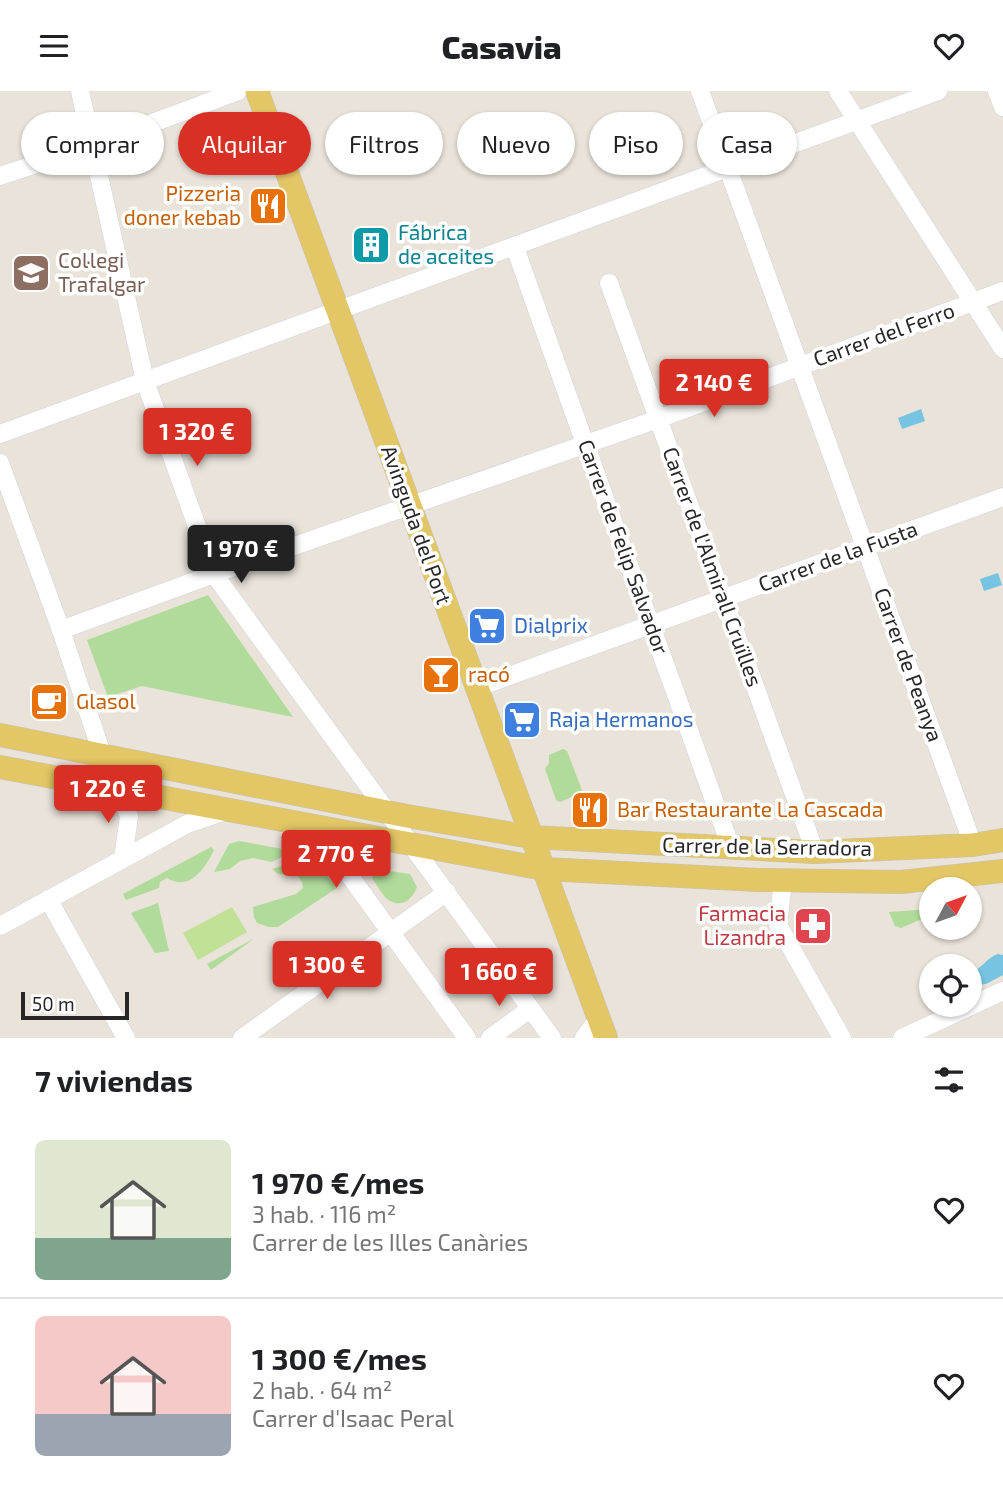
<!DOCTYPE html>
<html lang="es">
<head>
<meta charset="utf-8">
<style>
  body { margin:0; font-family:"Exo 2",sans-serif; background:#f6f6f6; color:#202124; height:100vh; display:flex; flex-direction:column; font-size:26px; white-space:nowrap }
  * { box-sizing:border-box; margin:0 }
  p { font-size:23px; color:#757577 }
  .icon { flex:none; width:38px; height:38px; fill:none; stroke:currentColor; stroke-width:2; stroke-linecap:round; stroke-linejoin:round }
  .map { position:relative; height:947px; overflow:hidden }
  .side { display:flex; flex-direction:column; background:#fff; flex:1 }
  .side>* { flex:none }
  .top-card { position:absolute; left:21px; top:21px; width:962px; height:63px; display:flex; gap:14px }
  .needle { width:46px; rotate:49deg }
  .tools { position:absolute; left:919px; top:786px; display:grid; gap:14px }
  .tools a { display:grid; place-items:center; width:63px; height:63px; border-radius:50%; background:#fff; box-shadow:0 2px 5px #0004; font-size:35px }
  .scale { position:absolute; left:21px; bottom:18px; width:108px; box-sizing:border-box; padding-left:7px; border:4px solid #272727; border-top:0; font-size:19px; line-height:24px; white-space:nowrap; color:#272727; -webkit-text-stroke:5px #fff; paint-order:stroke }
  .price { position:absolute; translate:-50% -60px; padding:0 16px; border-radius:7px; background:#d93025; color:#fff; font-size:23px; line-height:46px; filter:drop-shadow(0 2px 4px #0008) }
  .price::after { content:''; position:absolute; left:50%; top:42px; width:21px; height:16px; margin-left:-10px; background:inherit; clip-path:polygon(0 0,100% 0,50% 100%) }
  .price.on { background:#222; color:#fff }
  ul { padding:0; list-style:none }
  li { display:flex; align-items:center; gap:21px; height:175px; padding:0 35px }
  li+li { border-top:2px solid #e0e0e0 }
  li span { display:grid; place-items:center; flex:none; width:196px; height:140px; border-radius:10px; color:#555 }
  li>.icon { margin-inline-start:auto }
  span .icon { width:84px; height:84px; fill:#fffc; stroke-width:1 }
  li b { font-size:30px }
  h2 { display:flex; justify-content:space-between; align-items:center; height:84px; padding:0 35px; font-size:30px }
  .chip { padding:0 24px; border-radius:32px; background:#fff; box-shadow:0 2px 5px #0004; font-size:24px; line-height:63px }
  .chip.on { background:#d93025; color:#fff }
  header { display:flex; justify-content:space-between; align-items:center; height:91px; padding:0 35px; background:#fff; font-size:32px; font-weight:800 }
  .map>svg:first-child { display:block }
</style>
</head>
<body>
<header><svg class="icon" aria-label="menu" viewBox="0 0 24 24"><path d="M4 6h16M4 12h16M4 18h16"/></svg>Casavia<svg class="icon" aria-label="heart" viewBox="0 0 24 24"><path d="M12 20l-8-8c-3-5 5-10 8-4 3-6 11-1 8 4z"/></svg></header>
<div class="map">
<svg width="1003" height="947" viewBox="0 0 1003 947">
  <rect width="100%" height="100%" fill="#e9e3da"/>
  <path fill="#b0db9b" d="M208,504L293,626L142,595L108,606L87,549Z
    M563,658L567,660L582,699L579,703L560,711L556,709L545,678L549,672V664Z
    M239,750L294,760L272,771L253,767L240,770L230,778L214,781L229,753Z
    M211,756L214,759C205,777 190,801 167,787L160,791L159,797L126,809L123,803Z
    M312,766L337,797L278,836H269L257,832L254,826L253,816L296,803L303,797L302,791L298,785L278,783L272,778Z
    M376,778L410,783L417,796C413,807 403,817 390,810C383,806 377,794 372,787Z
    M158,812L169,860L155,862L131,822Z
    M931,818V824L901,837L895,835L889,821Z
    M255,847L211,879L207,873Z"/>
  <path fill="#c1e197" d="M232,816L247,841L198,869L183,842Z"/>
  <path fill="#76c4e2" d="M921,318L925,330L902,338L898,327Z
    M998,482L1002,494L984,500L980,488Z
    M998,863L1003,864V884L986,893L970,894V882C982,878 987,866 998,863Z"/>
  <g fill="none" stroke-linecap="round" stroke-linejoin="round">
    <defs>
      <path id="minor" d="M80,0L145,290L214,483L552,947
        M700,0L973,754
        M838,0L1003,258
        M997,0L1003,16
        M0,85L91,55L238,0
        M515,156C585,357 660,556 731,757
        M609,192L815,761
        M0,343L938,0
        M0,372L61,539L102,663L129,725L123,768
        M61,539L214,483L658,328L1003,200
        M476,597L1003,406
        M313,734L467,947
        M783,790L778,834L842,947
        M48,808L126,947
        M0,835L187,733L229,719
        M242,947L447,801
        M490,947L530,918
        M584,947L599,927
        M902,947L1003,900"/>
      <path id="major" d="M257,0L606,947
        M0,644L407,725L531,746L815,761L973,754L1003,749
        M0,676L544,778L758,789L901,791L1003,780"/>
    </defs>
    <use href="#minor" stroke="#d0d2df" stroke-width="19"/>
    <use href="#major" stroke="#c3c3c3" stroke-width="24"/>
    <use href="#minor" stroke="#fff" stroke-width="18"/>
    <use href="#major" stroke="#e3c665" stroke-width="23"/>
  </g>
  <defs>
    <symbol id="restaurant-square" viewBox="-11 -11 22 22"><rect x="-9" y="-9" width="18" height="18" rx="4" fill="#e8710a" stroke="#fff"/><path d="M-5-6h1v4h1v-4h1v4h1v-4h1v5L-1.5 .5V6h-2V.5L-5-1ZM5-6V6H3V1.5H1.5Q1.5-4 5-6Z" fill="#fff"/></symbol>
    <symbol id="building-square" viewBox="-11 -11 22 22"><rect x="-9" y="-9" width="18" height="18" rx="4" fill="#0f9aa8" stroke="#fff"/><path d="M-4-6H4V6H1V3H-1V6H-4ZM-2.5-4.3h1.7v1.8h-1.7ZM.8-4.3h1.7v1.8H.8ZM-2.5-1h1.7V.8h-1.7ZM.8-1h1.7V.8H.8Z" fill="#fff"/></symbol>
    <symbol id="school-square" viewBox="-11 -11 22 22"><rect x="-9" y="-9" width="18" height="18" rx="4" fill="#8d6e63" stroke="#fff"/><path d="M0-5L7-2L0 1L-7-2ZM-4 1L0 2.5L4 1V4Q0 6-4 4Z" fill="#fff"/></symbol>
    <symbol id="supermarket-square" viewBox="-11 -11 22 22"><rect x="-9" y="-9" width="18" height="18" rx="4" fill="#3f7fe0" stroke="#fff"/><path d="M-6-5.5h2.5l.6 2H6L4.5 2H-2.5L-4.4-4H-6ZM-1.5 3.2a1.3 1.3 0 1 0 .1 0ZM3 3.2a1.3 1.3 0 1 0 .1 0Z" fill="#fff"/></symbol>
    <symbol id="bar-square" viewBox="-11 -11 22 22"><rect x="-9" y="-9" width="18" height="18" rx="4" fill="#e8710a" stroke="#fff"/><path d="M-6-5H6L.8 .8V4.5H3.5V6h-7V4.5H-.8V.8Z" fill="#fff"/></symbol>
    <symbol id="cafe-square" viewBox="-11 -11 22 22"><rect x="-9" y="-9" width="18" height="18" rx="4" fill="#e8710a" stroke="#fff"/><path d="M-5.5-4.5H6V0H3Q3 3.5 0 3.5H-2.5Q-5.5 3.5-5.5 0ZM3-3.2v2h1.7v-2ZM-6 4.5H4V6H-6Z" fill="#fff"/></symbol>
    <symbol id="pharmacy-square" viewBox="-11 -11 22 22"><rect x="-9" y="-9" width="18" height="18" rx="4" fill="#e0444e" stroke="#fff"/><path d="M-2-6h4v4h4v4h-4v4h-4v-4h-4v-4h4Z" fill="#fff"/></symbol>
  </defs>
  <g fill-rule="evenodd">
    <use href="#restaurant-square" x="246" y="93" width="44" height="44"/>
    <use href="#building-square" x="349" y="132" width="44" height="44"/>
    <use href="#school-square" x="9" y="160" width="44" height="44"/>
    <use href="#supermarket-square" x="465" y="513" width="44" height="44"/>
    <use href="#bar-square" x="419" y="562" width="44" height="44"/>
    <use href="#cafe-square" x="27" y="589" width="44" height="44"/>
    <use href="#supermarket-square" x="500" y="607" width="44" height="44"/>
    <use href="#restaurant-square" x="568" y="697" width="44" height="44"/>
    <use href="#pharmacy-square" x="791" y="813" width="44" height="44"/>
  </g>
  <g text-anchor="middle" stroke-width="7" stroke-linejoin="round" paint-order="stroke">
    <g font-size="21" fill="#c56008" stroke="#fff" text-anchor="start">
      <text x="241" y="110" text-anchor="end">Pizzeria<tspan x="241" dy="24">doner kebab</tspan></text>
      <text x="468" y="591">racó</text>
      <text x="76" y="618">Glasol</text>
      <text x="617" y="726">Bar Restaurante La Cascada</text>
    </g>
    <g font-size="21" fill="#0d838f" stroke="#fff" text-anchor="start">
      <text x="398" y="149">Fábrica<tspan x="398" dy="24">de aceites</tspan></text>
    </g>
    <g font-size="21" fill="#785e54" stroke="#fff" text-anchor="start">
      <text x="58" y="177">Col·legi<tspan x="58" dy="24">Trafalgar</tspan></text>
    </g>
    <g font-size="21" fill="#272727" stroke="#fff">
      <text transform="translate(884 244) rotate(-20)" y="7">Carrer del Ferro</text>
      <text transform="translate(416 434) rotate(70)" y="7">Avinguda del Port</text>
      <text transform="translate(623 456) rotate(70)" y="7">Carrer de Felip Salvador</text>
      <text transform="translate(838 466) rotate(-20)" y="7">Carrer de la Fusta</text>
      <text transform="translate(712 476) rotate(70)" y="7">Carrer de l'Almirall Cruïlles</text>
      <text transform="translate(908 574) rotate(70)" y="7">Carrer de Peanya</text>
      <text transform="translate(767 756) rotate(1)" y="7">Carrer de la Serradora</text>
    </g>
    <g font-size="21" fill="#366cbe" stroke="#fff" text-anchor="start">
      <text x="514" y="542">Dialprix</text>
      <text x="549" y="636">Raja Hermanos</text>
    </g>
    <g font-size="21" fill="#be3a42" stroke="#fff" text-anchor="end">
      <text x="786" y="830">Farmacia<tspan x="786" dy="24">Lizandra</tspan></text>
    </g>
  </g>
</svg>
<div class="tools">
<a><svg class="needle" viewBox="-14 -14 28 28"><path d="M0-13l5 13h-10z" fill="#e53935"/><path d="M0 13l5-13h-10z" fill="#757577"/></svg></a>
<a><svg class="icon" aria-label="locate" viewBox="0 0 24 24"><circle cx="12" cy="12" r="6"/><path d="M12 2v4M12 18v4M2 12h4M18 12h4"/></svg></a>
</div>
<div class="scale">50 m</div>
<b class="price" style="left:714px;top:328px">2 140 €</b>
<b class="price" style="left:197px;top:377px">1 320 €</b>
<b class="price on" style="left:241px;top:494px">1 970 €</b>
<b class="price" style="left:108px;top:734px">1 220 €</b>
<b class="price" style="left:336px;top:799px">2 770 €</b>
<b class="price" style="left:327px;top:910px">1 300 €</b>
<b class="price" style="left:499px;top:917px">1 660 €</b>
<div class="top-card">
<a class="chip">Comprar</a>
<a class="chip on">Alquilar</a>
<a class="chip">Filtros</a>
<a class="chip">Nuevo</a>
<a class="chip">Piso</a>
<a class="chip">Casa</a>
</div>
</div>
<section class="side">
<h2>7 viviendas<svg class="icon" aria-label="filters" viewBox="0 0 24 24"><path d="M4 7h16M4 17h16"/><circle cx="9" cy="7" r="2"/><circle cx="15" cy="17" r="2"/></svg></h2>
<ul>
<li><span style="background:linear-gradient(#dfe7d0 70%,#7fa58c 0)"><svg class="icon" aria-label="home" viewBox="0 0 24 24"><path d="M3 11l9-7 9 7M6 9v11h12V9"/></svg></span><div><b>1 970 €/mes</b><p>3 hab. · 116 m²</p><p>Carrer de les Illes Canàries</p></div><svg class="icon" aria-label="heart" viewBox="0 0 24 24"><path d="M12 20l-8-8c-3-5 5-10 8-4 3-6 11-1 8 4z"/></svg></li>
<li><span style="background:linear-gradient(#f6c9c9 70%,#9aa5b1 0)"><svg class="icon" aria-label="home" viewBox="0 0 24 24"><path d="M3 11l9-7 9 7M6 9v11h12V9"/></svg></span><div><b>1 300 €/mes</b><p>2 hab. · 64 m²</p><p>Carrer d'Isaac Peral</p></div><svg class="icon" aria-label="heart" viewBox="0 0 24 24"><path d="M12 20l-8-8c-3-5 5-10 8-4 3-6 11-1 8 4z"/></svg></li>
</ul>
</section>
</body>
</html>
